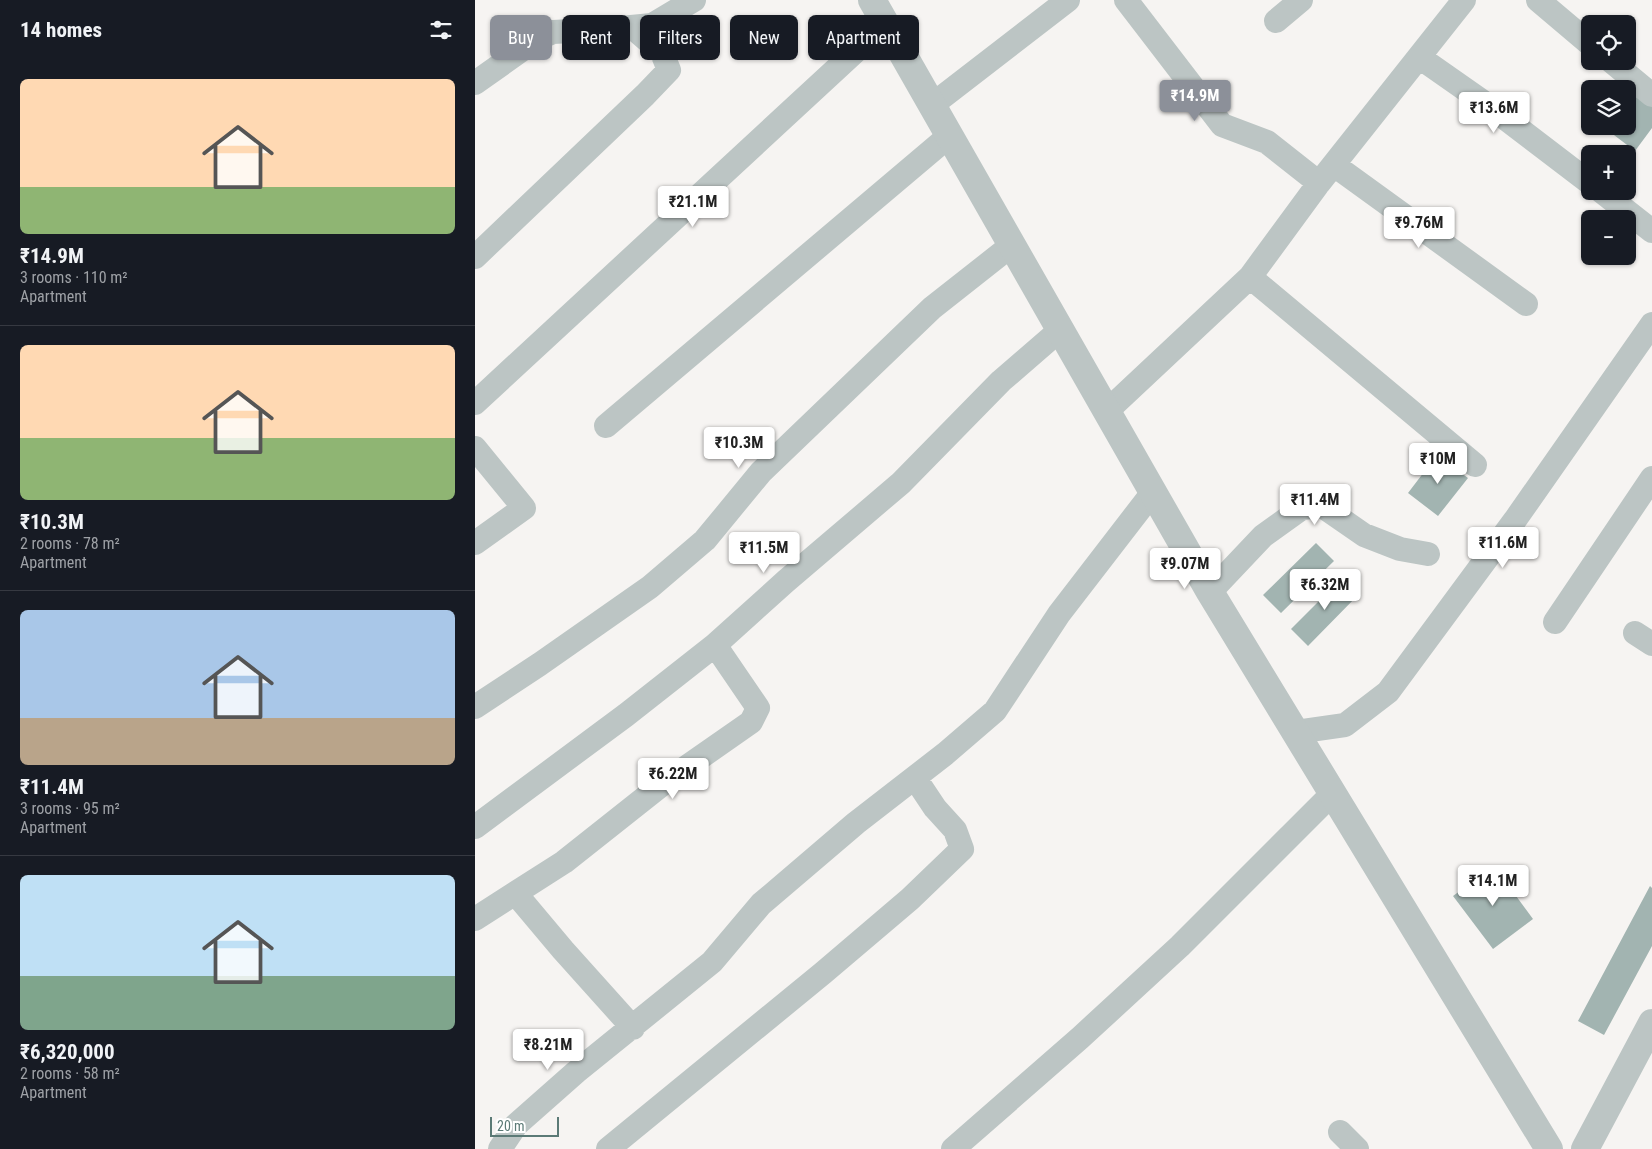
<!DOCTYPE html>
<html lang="en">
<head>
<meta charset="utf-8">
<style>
  body { margin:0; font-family:"Roboto Condensed",sans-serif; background:#20242c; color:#f1f3f6; height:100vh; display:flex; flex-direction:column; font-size:19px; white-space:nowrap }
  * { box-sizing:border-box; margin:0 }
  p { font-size:16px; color:#9ea1a6 }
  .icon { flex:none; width:28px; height:28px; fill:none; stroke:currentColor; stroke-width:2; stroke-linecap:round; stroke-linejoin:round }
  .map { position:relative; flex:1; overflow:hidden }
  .sheet { display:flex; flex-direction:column; background:#171b24; width:475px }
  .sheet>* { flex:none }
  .top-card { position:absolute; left:15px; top:15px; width:475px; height:45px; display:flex; gap:10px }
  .fabs { position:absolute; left:1106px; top:15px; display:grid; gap:10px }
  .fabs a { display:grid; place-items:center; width:55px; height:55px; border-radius:8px; background:#171b24; box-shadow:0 1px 4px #0004; font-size:25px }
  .scale { position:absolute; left:15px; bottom:12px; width:69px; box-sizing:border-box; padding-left:5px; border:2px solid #5b7a76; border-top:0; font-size:14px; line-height:18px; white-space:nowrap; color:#5b7a76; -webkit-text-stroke:4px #fff; paint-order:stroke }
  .price { position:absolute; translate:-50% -42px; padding:0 11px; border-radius:5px; background:#fff; color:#222; font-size:16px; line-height:32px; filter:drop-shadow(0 1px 2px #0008) }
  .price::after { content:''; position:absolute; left:50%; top:30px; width:15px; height:11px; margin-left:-8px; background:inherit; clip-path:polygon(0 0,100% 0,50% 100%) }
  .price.active { background:#8c9099; color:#fff }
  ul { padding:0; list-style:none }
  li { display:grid; align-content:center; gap:10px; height:265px; padding:0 20px }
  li+li { border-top:1px solid #363941 }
  li span { display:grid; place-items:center; height:155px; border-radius:8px; color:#555 }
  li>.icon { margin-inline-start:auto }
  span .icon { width:90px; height:90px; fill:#fffc; stroke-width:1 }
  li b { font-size:21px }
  h2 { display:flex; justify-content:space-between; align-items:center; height:60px; padding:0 20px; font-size:21px }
  .tag { padding:0 18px; border-radius:8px; background:#171b24; box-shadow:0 1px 4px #0004; font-size:18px; line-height:45px }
  .tag.active { background:#8c9099; color:#fff }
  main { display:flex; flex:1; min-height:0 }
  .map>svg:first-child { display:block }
</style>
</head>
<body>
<main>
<section class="sheet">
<h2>14 homes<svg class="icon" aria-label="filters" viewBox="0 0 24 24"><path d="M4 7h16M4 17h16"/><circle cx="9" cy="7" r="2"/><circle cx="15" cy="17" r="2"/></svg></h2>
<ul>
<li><span style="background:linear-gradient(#ffd9b3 70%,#8fb573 0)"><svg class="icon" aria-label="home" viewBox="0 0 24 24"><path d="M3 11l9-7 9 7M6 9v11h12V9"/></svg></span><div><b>₹14.9M</b><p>3 rooms · 110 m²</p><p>Apartment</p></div></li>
<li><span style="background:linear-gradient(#ffd9b3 60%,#8fb573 0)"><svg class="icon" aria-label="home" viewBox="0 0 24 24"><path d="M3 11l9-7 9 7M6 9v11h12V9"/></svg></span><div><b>₹10.3M</b><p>2 rooms · 78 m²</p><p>Apartment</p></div></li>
<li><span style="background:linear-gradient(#a9c7e8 70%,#b9a48a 0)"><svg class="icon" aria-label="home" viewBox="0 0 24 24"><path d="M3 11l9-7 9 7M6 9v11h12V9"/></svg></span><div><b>₹11.4M</b><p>3 rooms · 95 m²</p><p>Apartment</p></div></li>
<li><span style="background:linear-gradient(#bfe0f5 65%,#7fa58c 0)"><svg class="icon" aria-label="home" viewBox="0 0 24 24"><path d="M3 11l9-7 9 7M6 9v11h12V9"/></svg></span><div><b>₹6,320,000</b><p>2 rooms · 58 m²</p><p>Apartment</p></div></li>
</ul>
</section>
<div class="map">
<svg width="1177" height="1149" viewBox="0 0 1177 1149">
  <rect width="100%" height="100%" fill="#f6f4f2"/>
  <path fill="#a2b4b1" d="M1164,94L1177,104V128L1160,151L1135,132L1139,126H1152V109Z
    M962,455L993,478L963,516L933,493Z
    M841,543L859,561L806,613L788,595Z
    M868,577L885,593L833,646L816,629Z
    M1019,866L1058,919L1018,949L978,896Z
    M1175,886L1177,888V946L1129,1035L1103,1021Z"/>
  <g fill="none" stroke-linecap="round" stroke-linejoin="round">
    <path stroke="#bcc5c4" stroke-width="24" d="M651,0L747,125L792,142L844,183
      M1063,0L1115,44
      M801,21L826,0
      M944,57L1014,106L1115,183
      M1136,61L1177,95
      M0,83L62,39L78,32L135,29L177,25L219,0
      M457,105L593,0
      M859,165L1051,304
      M1126,191L1177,231
      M0,257L170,95L194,70L187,53L157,27
      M775,277L1000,465
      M0,403L410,24
      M632,411L775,277L844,183L989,0
      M131,426L474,136
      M0,448L49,508L0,543
      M735,592L788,536L827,508L847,506L889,535L925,549L953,554
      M1080,622L1177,478
      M1160,633L1177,644
      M0,707L65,664L175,587L230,540L286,472L457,308L537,245
      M821,732L870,725L913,692L1040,520L1177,324
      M0,827L151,715L240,645L311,581L426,483L526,381L585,330
      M41,894L88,950L158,1028
      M0,919L89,862L190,782L276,722L283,708L240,645
      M865,1132L882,1149
      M25,1149L41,1125L101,1072L237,962L286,904L381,823L470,754L520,711L584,614L678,492
      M133,1149L348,973L435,899L487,849L480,830L460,808L440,778
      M478,1149L605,1038L705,946L858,793"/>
    <path stroke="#bcc5c4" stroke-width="28" d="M397,0L735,592L1074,1149
      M1110,1149L1177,1023"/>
  </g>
</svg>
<div class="fabs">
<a><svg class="icon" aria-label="locate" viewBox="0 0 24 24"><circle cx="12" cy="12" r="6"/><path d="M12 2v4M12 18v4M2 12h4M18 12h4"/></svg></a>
<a><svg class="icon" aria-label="layers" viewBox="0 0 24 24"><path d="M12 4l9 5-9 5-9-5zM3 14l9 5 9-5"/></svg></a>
<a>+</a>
<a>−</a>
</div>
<div class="scale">20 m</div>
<b class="price active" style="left:720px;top:122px">₹14.9M</b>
<b class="price" style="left:1019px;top:134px">₹13.6M</b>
<b class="price" style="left:218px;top:228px">₹21.1M</b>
<b class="price" style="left:944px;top:249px">₹9.76M</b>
<b class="price" style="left:264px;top:469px">₹10.3M</b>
<b class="price" style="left:963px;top:485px">₹10M</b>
<b class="price" style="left:840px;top:526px">₹11.4M</b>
<b class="price" style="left:1028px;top:569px">₹11.6M</b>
<b class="price" style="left:289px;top:574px">₹11.5M</b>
<b class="price" style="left:710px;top:590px">₹9.07M</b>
<b class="price" style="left:850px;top:611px">₹6.32M</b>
<b class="price" style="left:198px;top:800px">₹6.22M</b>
<b class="price" style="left:1018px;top:907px">₹14.1M</b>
<b class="price" style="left:73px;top:1071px">₹8.21M</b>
<div class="top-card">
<a class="tag active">Buy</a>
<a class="tag">Rent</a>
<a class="tag">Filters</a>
<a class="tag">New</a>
<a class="tag">Apartment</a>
</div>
</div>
</main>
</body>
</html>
